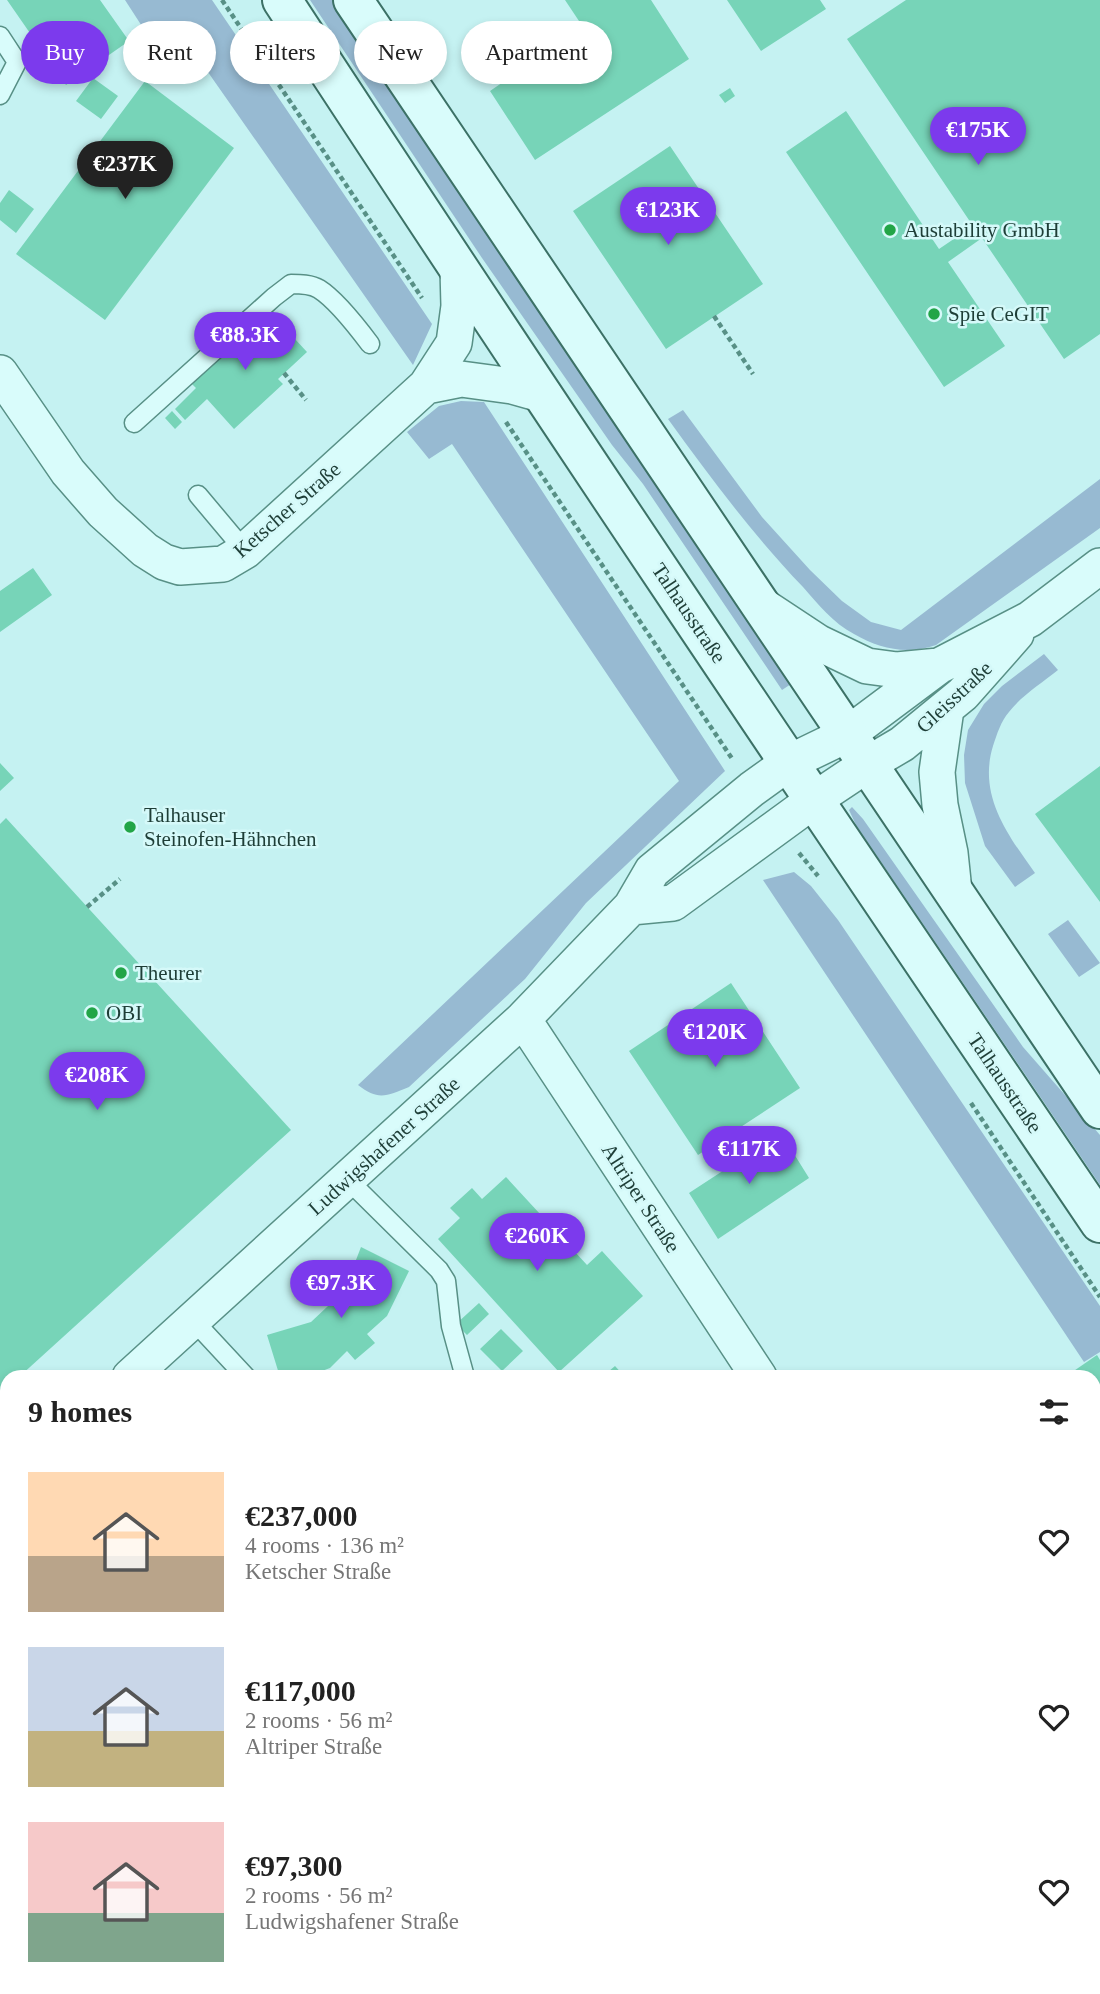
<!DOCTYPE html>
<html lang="en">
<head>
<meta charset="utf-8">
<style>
  body { margin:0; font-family:Georgia,serif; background:#f2f2f2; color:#222; height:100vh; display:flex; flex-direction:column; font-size:26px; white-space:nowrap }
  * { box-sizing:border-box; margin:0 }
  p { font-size:23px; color:#767676 }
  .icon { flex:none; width:38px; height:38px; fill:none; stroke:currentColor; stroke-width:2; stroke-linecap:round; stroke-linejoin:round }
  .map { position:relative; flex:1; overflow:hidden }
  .sheet { position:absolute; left:0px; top:1370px; width:1101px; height:625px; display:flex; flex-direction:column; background:#fff; border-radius:21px 21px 0 0; box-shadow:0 4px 10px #0003 }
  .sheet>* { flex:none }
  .hud { position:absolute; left:21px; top:21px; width:700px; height:63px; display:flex; gap:14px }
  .price { position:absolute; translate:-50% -60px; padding:0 16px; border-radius:24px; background:#7c3aed; color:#fff; font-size:23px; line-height:46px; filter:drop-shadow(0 2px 4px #0008) }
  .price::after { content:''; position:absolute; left:50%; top:42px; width:21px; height:16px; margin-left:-10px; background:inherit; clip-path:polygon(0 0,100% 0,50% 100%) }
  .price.on { background:#222; color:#fff }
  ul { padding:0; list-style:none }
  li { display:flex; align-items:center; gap:21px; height:175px; padding:0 28px }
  li span { display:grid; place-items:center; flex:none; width:196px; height:140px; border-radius:0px; color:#555 }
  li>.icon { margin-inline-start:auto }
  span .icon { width:84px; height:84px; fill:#fffc; stroke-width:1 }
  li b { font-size:30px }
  h2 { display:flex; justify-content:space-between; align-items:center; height:84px; padding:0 28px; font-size:30px }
  .tag { padding:0 24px; border-radius:32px; background:#fff; box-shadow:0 4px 10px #0003; font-size:24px; line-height:63px }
  .tag.on { background:#7c3aed; color:#fff }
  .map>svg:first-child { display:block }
</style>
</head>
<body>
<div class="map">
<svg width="1100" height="1994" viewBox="0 0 1100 1994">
  <rect width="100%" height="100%" fill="#c5f2f2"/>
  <path fill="#97bad2" d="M125,0H212L432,324L413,365L182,35L158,51Z
    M310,0H335L791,684L782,690L643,484L612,445L482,258Z
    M461,401L484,402L725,771L586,903L525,979L409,1087C387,1096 378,1101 358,1085L679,781L452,444L429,459L407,432L439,406Z
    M683,410L762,517L810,570L842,601L871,622L901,630L1100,479V528L936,645C907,655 880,649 854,634C833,623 818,604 803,587C753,535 710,477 668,419Z
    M1044,654L1058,670C1042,683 1021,696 1009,712C1001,721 997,734 993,746C978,795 1007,834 1035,873L1015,887L985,846L965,783L964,755L968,730L984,704L1002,686Z
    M852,807L863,819L1023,1047L1100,1135V1185L856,825L849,810Z
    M794,872L811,886L838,920L1100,1306V1352L1084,1362L763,880Z
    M1068,920L1100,963L1079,977L1048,934Z"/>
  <path fill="#77d4b8" d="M7,0H100L129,41L66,85Z
    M565,0H651L689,59L535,160L490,91L509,78L512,83L587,33Z
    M727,0H820L826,9L761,51Z
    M906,0H1100V334L1064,359L982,238L948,262L1005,346L944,387L786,152L846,111L939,249L973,226L847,39Z
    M93,78L118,96L101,119L76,101Z
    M145,81L234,148L105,320L16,254Z
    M730,88L735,96L725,103L719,95Z
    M670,146L763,284L666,349L573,211Z
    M9,190L34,209L16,233L0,220V203Z
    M269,311L307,352L278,379L283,384L234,429L207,399L185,420L175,409L196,388L189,381Z
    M172,411L182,422L175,429L165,418Z
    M33,568L52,595L0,632V591Z
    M0,763L14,778L0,791Z
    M1100,766V902L1035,814Z
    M6,818L291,1130L19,1377H7V1388L0,1394V824Z
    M731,983L800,1088L698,1155L629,1051Z
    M781,1133L809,1178L718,1239L689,1193Z
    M506,1177L587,1265L602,1251L643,1296L559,1372L438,1239L460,1218L450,1208L472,1188L482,1199Z
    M361,1247L409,1271L387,1316L367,1334L375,1343L355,1360L347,1351L330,1368L306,1377H280L267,1335L311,1322L344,1291Z
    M479,1303L489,1314L467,1335L456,1324Z
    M501,1329L523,1351L502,1371L480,1349Z
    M1097,1355L1100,1360V1537L1094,1541V1377H1065Z
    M615,1366L625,1377H602Z
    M7,1601V1628H0V1602Z
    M0,1697L7,1700V1736L0,1735Z
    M5,1836L7,1837V1907L0,1906V1882Z
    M1100,1977V1994H1074L1083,1988H1094V1981Z
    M682,1988H759L758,1994H716Z"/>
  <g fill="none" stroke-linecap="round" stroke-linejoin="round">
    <defs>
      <path id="lane" d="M0,36L17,62L0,95
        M134,423L274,297L291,284C300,284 311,284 319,289C335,299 358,328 370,344
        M198,495L245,551
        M347,1179L439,1270L446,1281L451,1326L465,1377
        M193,1320L246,1377"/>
      <path id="street" d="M0,373L68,472L103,512L145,550L164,562L180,567L223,564L245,551L426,386L454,343L459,306L458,269
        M426,386L461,379L512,386L544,395
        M763,606L819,643L867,666L897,670L939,666
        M946,709L937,772L940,805L950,853L954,891
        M631,907L673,903L814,800L868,764L902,744L963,694L1016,634
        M523,1019L759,1377
        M130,1377L523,1019L631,907L652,871L752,789L788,763L848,734L939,666L1030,619L1100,566
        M0,1492L7,1486
        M1094,1869L1100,1864
        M0,1963L7,1964
        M200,1988L248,1994
        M938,1994L945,1988"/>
      <path id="secondary" d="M282,0C550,410 825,817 1100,1223
        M353,0L1100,1109"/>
    </defs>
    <use href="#lane" stroke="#589086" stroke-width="21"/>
    <use href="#street" stroke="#589086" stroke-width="38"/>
    <use href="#secondary" stroke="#3c7166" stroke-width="42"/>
    <path stroke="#589086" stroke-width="4.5" stroke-dasharray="5 3.5" stroke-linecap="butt" d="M222,0L422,298
      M714,316L753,374
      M284,373L306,400
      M506,422L733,760
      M799,853L818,876
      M87,907L120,879
      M971,1103L1100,1297"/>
    <use href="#lane" stroke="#d9fcfb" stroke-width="18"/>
    <use href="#street" stroke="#d9fcfb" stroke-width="35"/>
    <use href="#secondary" stroke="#d9fcfb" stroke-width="38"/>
  </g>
  <g fill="#22a547" stroke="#d5f9f9" stroke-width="2.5">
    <circle cx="890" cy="230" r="7"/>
    <circle cx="934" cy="314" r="7"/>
    <circle cx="130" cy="827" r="7"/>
    <circle cx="121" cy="973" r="7"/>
    <circle cx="92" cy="1013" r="7"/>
  </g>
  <g text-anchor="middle" stroke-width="5" stroke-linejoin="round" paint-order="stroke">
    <g font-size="21" fill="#1e3e37" stroke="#d5f9f9" text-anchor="start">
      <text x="904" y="237">Austability GmbH</text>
      <text x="948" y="321">Spie CeGIT</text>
      <text x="144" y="822">Talhauser<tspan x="144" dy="24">Steinofen-Hähnchen</tspan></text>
      <text x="135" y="980">Theurer</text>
      <text x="106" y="1020">OBI</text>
    </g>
    <g font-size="21" fill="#1e3e37" stroke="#d5f9f9">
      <text transform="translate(287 510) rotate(-41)" y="7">Ketscher Straße</text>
      <text transform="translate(689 613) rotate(56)" y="7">Talhausstraße</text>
      <text transform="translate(954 697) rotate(-43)" y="7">Gleisstraße</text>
      <text transform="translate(1005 1083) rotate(56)" y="7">Talhausstraße</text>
      <text transform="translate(384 1146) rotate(-42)" y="7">Ludwigshafener Straße</text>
      <text transform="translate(641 1198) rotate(57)" y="7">Altriper Straße</text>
    </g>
  </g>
</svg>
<b class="price" style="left:978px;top:167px">€175K</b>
<b class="price on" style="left:125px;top:201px">€237K</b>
<b class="price" style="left:668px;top:247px">€123K</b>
<b class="price" style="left:245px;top:372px">€88.3K</b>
<b class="price" style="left:715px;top:1069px">€120K</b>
<b class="price" style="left:97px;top:1112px">€208K</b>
<b class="price" style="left:749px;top:1186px">€117K</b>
<b class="price" style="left:537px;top:1273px">€260K</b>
<b class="price" style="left:341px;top:1320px">€97.3K</b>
<div class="hud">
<a class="tag on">Buy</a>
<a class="tag">Rent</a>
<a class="tag">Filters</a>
<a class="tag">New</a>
<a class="tag">Apartment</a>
</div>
<section class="sheet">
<h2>9 homes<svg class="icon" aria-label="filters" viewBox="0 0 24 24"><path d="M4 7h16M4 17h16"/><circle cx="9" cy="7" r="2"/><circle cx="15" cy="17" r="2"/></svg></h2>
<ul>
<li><span style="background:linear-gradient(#ffd9b3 60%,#b9a48a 0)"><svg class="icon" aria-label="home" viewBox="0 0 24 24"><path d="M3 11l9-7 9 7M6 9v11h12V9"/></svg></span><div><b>€237,000</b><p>4 rooms · 136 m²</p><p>Ketscher Straße</p></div><svg class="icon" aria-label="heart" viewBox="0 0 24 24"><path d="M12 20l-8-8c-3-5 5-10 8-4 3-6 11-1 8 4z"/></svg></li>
<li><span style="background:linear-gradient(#c9d6e8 60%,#c2b280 0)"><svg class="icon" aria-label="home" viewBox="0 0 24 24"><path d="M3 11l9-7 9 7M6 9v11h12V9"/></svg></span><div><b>€117,000</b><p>2 rooms · 56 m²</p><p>Altriper Straße</p></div><svg class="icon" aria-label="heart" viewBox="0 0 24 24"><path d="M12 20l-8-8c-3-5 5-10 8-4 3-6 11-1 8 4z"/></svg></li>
<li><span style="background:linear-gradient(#f6c9c9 65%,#7fa58c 0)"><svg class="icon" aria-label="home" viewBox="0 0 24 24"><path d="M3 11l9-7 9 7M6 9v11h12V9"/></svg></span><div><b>€97,300</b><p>2 rooms · 56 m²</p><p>Ludwigshafener Straße</p></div><svg class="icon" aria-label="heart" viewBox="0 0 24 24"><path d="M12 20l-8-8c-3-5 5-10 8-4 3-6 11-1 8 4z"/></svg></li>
</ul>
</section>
</div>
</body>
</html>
